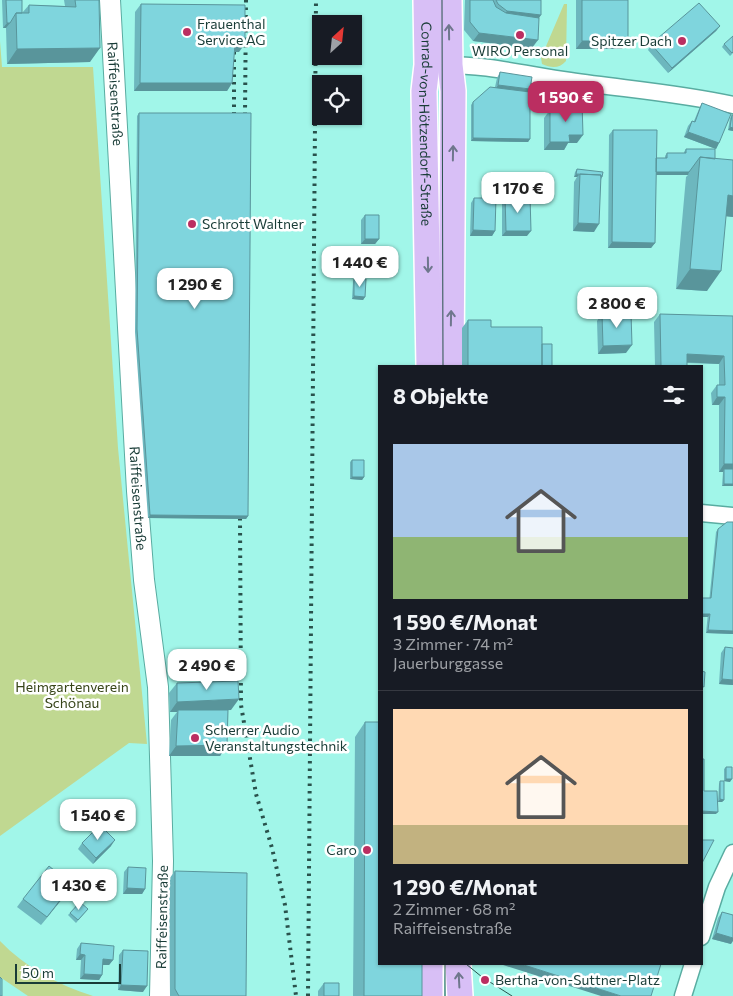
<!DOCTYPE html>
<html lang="de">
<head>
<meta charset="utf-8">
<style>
  body { margin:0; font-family:Commissioner,sans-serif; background:#242831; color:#f1f3f6; height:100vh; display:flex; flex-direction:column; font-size:19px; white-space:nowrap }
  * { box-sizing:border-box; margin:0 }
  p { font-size:16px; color:#9ea1a6 }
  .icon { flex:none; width:28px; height:28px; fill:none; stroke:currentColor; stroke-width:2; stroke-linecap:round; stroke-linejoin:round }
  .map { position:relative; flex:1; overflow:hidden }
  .drawer { position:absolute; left:378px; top:365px; width:325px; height:600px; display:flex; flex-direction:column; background:#171b24; border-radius:0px; box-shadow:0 1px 4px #0004 }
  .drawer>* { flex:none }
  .needle { width:32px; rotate:27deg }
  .buttons { position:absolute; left:312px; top:15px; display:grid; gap:10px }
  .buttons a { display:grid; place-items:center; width:50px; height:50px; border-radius:0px; background:#171b24; box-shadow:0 1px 4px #0004; font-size:25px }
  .scale { position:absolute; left:15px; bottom:12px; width:106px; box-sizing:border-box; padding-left:5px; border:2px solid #193c37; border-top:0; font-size:14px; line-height:18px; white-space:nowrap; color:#193c37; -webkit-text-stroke:4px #fff; paint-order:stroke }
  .price { position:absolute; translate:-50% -42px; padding:0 11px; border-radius:10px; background:#fff; color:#222; font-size:16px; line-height:32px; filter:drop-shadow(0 1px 2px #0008) }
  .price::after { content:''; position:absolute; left:50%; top:30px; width:15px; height:11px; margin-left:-8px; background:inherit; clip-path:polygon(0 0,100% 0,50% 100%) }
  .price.selected { background:#bb2e61; color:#fff }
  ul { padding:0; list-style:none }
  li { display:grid; align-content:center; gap:10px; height:265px; padding:0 15px }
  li+li { border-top:1px solid #363941 }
  li span { display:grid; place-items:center; height:155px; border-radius:0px; color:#555 }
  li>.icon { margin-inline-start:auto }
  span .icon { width:90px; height:90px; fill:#fffc; stroke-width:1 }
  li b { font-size:21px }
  h2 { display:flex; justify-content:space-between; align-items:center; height:60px; padding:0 15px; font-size:21px }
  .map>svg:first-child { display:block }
</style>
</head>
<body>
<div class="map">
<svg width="733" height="996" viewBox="0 0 733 996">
  <rect width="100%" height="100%" fill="#a1f6e9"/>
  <path fill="#c0d891" d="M564,4H567L566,61C559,69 551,68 542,64L541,58Z
    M0,41L2,67H93L118,448L147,744L129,743L0,836Z
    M0,941C25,967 58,985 93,996H28L0,977Z"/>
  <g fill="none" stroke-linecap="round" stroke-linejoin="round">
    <defs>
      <path id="minor" d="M441,65C485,64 527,75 570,81C624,89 679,93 733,105
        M701,513L733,516
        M701,937L717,887L733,853
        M683,996L693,964"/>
      <g id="tertiary">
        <path id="s1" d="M110,0L137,491L144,580L158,687L163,861L160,996"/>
      </g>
      <g id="primary">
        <path id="s2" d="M426,0L427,65L424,91L429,366"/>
        <path d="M449,0L450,65L453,91L451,366"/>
        <path d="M430,964V996"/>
        <path d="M458,964L460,996"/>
      </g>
    </defs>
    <use href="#minor" stroke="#59aca1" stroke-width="19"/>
    <use href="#tertiary" stroke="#59aca1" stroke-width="22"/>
    <use href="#primary" stroke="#fff" stroke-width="28"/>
    <use href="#minor" stroke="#fff" stroke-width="16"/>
    <use href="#tertiary" stroke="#fff" stroke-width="20"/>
    <use href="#primary" stroke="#d8bff6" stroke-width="25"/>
    <path stroke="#29524c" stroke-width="1" d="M442,0L443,366
      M445,964V996
      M466,964L482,977L512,996"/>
    <path stroke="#29524c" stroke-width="4" stroke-dasharray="2.5 5" stroke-linecap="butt" d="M234,52V115
      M245,115L246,0
      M240,518L241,705L256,794L272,848L285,905L296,996
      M308,996L316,0"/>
  </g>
  <path fill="#6db7be" d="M2,0H22V13L29,5L65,6L64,0H99L90,62L7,64L6,28H3Z
    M465,0H552H541L539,18L532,48L473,41L464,30Z
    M576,0H628L622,49H576Z
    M141,4L239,52H234L232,83L227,91H134L135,12Z
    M720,26L716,31L668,73L648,50L651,44Z
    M724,44L733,53L730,56L722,47Z
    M500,72L528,92L530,139L528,142L471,141V105L473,102L495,87L497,78Z
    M569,102L577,143H568L564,150H544V118L550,110H564Z
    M702,103L719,143L716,149L684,137L688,126L692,121H694L699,109Z
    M139,113L248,516L246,519L148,518L135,332L137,116Z
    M732,115H733V131L728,130L730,118Z
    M613,130L656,158H665V156L667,153H684V152L686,149L715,159L733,160V217L726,216L707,291L676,289L686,177L688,175H656L655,243L651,248H608L609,135Z
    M577,169L602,177L601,180L594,232L573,231L574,182L577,177H574L575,172Z
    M505,196L527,236H502V202Z
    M474,198L495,231L492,236H470L471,203Z
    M365,215L379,239L375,244H361V220Z
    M354,279L365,297L363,300L352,299L353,282Z
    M602,313L626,353L598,354L597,321Z
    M660,314L733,316V486H722L723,472H719V405H712L711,393L717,385H719V364L687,363V366H655L654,322Z
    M468,320L491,327L542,344L552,366H462V328Z
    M352,460L364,477L362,480L350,479V462Z
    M733,522V634L706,633L716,532L718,529Z
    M725,647L733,648V685L719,684L721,653Z
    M177,683L231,710H228L227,745L220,756H169L171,720L177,712H170L169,693Z
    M365,722L422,996H353L355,737Z
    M726,767L730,782L724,781V800L722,802H718L719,784L720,781H724V769Z
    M100,812L120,815L110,825L98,815Z
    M82,843L111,846L93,864L78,849Z
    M128,867L145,889L142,894H123L124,872Z
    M175,871L246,996H170L169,879Z
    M72,885L41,925L17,907L23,899Z
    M88,909L76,923L68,915L70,913Z
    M722,912L731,944L712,939L718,918Z
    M81,943L113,960L109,965H103L102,975L99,980L80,979L81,960H76L77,949Z
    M123,950L143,992L118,990L119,955Z
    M324,983L339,996H318V991Z"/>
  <path fill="#59959b" d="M507,11L541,15L534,26L500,21Z
    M7,23H10L6,28H3Z
    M720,26L716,31L668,73L672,68Z
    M479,33L538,40L532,48L473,41Z
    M582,41H628L622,49H576Z
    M235,44H245L239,52H229Z
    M100,48L90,62L7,64L17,49Z
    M140,83H232L227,91H134Z
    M498,85L530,89L526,95L495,90Z
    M730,127L733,128V131L728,130Z
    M688,132L719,143L716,149L684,137Z
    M569,135H583L577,143H568L564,150H544L550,142Z
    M473,138L530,139L528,142L471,141Z
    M654,172H689L688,175H652Z
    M576,174L579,175L577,177H574Z
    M728,195L733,196V217L714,215Z
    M578,223L599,224L594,232L573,231Z
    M473,230L495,231L492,236H470Z
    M506,231H531L527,236H502Z
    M365,239H379L375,244H361Z
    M612,242L655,243L651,248H608Z
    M690,269L721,271L707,291L676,289Z
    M354,296L365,297L363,300L352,299Z
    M632,345L626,353L598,354L603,346Z
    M687,354L724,356L719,364L682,362Z
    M717,397H725L719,405H712Z
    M724,464H733V472L724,469L723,472H719Z
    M352,477H364L362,480L350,479Z
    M724,484H733V486H722Z
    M150,515L248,516L246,519L148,518Z
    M701,614H710L708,617H701Z
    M708,630L733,631V634L706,633Z
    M722,679L733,680V685L719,684Z
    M239,699L231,710L178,712V710L177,712H170L177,702Z
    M227,745L220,756H169L176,746Z
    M726,779H732L730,782L724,781Z
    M720,799L724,800L722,802H718Z
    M701,811L718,812L716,814H701Z
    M115,840L111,846L93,864L96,858Z
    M72,885L67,893L41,925L47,917Z
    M127,888L145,889L142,894H123Z
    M716,933L733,938V941L731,944L712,939Z
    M80,954L85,955L81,960H76Z
    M103,959L113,960L109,965H100Z
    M500,964H521L621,996H601Z
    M84,974L102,975L99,980L80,979Z
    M121,985L147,986L143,992L118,990Z"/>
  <path fill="#7fd5dd" stroke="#59959b" d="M6,0H22V13H16L10,23H7Z
    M75,0H99L100,48L17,49L16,13H29V5L76,7Z
    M470,0H493L496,7L506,13L539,18L538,40L479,33L470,22Z
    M496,0H541V15L507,11L498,4Z
    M582,0H628V41H582Z
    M699,3L720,26L672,68L651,44Z
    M141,4L245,5V44H235L232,83H140Z
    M733,36V52L732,53L724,44Z
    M500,72L532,77L530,89L498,85Z
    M490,87L530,92V139L473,138V102Z
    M569,102H582L583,135H569L570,142H550V110H569Z
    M702,103L731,114L719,143L688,132L692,121L695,122Z
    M139,113H251L248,516L150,515L137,329Z
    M732,115H733V128L730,127Z
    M613,130H657L655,243L612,242Z
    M686,149H715V159L700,157L689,172H656V158H667V153H686Z
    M700,157L733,160V196L728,195L721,271L690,269Z
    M577,169L603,172L602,177H601V175L576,174Z
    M580,174L601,175L599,224L578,223Z
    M505,196H530L531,231H506Z
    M474,198H496L495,231L473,230Z
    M365,215H379V239H365Z
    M354,279H366L365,297L354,296Z
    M602,313H631L632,345L603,346Z
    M660,314L733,316V464H724L725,397H717V385H725L724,356L687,354V366H661Z
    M468,320H491V327H542V366H468Z
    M542,344H552V366H542Z
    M352,460H364V477H352Z
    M724,469H733V484H724Z
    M727,522H733V631L708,630L710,614H701V598H711L718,529Z
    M725,647L733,648V680L722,679Z
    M701,671L705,672L704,687L701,686Z
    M238,681L239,699L177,702V683Z
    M178,710H228L227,745L176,746Z
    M365,722H379V964H422V996H364Z
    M701,759H704V791H717L718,812L701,811Z
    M726,767H732V779H726Z
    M720,781H724V800L720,799Z
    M110,802L122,812L112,823L100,812Z
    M100,825L115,840L96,858L82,843Z
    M701,840H714L701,865Z
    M49,866L72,885L47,917L23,899Z
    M128,867L146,868L145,889L127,888Z
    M175,871L247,873L246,996H179L175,989Z
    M80,902L88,909L78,920L70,913Z
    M722,912L733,915V938L716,933Z
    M81,943L114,946L113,960L103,959L102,975L84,974L85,955L80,954Z
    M123,950L148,951L147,986L121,985Z
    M521,964H661L651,996H621Z
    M0,977L2,979V996H0Z
    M324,983H339V996H324Z"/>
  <defs><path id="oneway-shaft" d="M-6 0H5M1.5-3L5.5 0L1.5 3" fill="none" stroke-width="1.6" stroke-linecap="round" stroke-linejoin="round" transform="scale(1.25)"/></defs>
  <g stroke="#6f778d">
    <use href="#oneway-shaft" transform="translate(449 32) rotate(-91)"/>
    <use href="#oneway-shaft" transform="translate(453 153) rotate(-89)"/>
    <use href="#oneway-shaft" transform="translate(428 265) rotate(89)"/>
    <use href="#oneway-shaft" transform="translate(451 318) rotate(-89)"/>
    <use href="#oneway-shaft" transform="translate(459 980) rotate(-93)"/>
  </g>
  <g fill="#bb2e61" stroke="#fff" stroke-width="2">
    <circle cx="187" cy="32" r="5"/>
    <circle cx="520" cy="35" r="5"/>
    <circle cx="682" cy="41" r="5"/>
    <circle cx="192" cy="224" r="5"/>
    <circle cx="195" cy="738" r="5"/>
    <circle cx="367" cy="850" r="5"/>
    <circle cx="485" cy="980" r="5"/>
  </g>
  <g text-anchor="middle" stroke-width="5" stroke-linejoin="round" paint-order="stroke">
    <g font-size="14" fill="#193c37" stroke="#fff" text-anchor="start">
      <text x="197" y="29">Frauenthal<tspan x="197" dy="16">Service AG</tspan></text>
      <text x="672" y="46" text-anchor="end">Spitzer Dach</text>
      <text x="520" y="56" text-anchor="middle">WIRO Personal</text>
      <text x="202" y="229">Schrott Waltner</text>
      <text x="205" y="735">Scherrer Audio<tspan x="205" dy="16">Veranstaltungstechnik</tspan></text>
      <text x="357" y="855" text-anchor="end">Caro</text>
      <text x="495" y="985">Bertha-von-Suttner-Platz</text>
    </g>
    <g font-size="14" fill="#193c37" stroke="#fff">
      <text dy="5" stroke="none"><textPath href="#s1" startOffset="94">Raiffeisenstraße</textPath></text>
      <text dy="5" stroke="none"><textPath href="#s2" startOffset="124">Conrad-von-Hötzendorf-Straße</textPath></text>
      <text dy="5" stroke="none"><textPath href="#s1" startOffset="499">Raiffeisenstraße</textPath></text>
      <text transform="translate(162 917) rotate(-89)" y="5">Raiffeisenstraße</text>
    </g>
    <g font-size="14" fill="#374418" stroke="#fff">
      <text x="72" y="692">Heimgartenverein<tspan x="72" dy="16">Schönau</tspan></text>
    </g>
  </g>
</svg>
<div class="buttons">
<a><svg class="needle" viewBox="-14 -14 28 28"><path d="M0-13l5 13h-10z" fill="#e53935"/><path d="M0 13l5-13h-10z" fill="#9ea1a6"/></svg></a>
<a><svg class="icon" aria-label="locate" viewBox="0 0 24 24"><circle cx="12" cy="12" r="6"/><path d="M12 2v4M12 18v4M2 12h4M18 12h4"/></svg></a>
</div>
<div class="scale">50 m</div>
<b class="price selected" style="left:566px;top:123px">1 590 €</b>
<b class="price" style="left:518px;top:214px">1 170 €</b>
<b class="price" style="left:360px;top:288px">1 440 €</b>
<b class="price" style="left:195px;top:310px">1 290 €</b>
<b class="price" style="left:617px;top:329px">2 800 €</b>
<b class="price" style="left:207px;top:691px">2 490 €</b>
<b class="price" style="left:98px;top:841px">1 540 €</b>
<b class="price" style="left:79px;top:911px">1 430 €</b>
<section class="drawer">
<h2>8 Objekte<svg class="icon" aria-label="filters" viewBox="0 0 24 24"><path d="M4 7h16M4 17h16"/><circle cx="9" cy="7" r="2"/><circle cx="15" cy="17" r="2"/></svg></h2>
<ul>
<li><span style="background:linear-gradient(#a9c7e8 60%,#8fb573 0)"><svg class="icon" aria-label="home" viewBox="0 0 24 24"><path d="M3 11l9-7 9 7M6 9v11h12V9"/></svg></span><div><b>1 590 €/Monat</b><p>3 Zimmer · 74 m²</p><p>Jauerburggasse</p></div></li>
<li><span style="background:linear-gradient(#ffd9b3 75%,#c2b280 0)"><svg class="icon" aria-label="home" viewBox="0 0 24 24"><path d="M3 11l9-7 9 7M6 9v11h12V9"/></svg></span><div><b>1 290 €/Monat</b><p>2 Zimmer · 68 m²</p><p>Raiffeisenstraße</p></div></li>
</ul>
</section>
</div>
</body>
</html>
